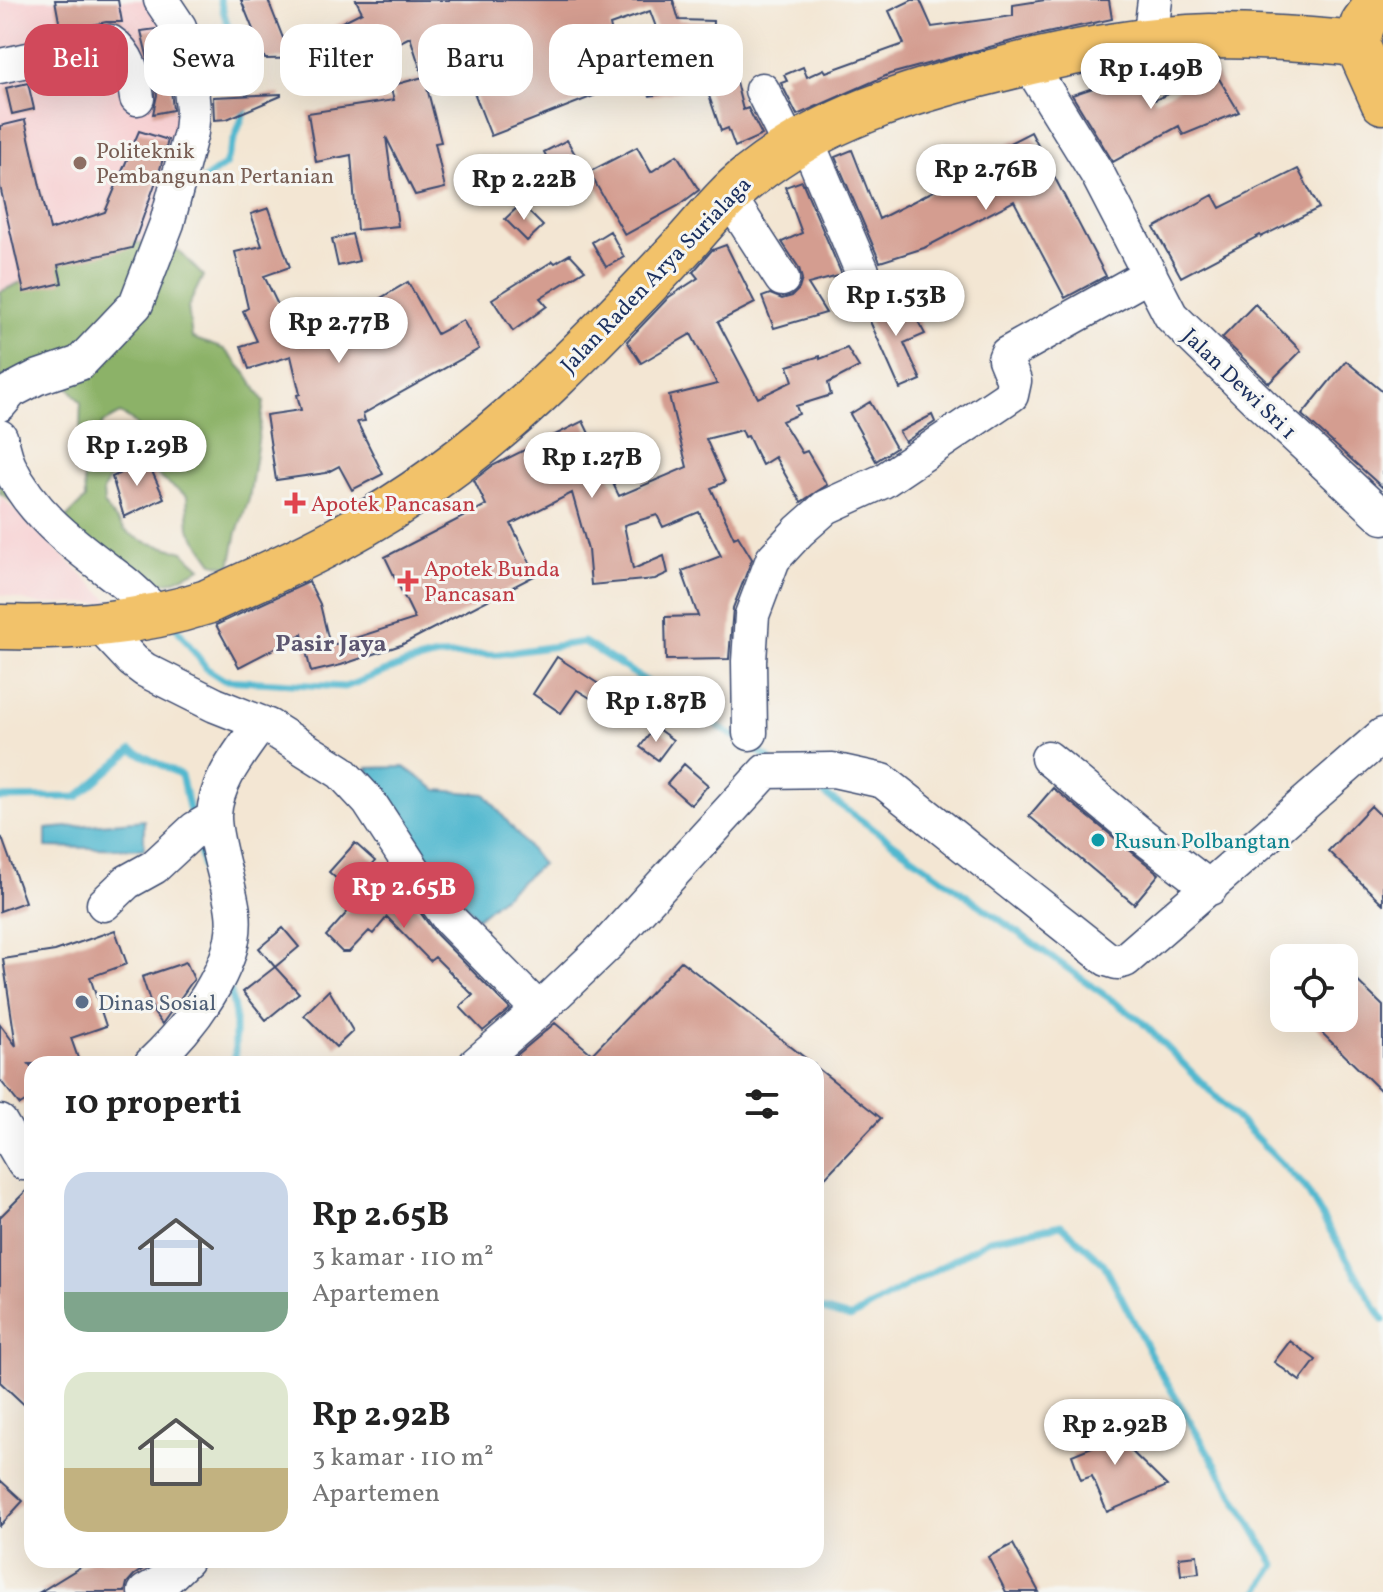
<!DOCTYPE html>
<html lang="id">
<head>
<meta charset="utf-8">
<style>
  body { margin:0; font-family:Vollkorn,serif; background:#f6f6f6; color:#222; height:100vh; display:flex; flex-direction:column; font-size:30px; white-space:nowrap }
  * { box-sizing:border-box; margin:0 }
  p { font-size:26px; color:#767676 }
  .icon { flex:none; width:44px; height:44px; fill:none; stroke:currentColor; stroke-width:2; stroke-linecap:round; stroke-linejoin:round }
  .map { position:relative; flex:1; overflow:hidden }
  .side { position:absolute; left:24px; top:1056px; width:800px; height:512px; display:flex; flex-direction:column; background:#fff; border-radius:24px; box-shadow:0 8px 32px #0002 }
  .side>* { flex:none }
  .top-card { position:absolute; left:24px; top:24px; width:800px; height:72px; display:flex; gap:16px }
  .fabs { position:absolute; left:1270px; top:944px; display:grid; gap:16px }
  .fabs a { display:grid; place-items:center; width:88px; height:88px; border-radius:16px; background:#fff; box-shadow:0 8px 32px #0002; font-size:40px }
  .price { position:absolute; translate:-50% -68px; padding:0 18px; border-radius:28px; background:#fff; color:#222; font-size:26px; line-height:52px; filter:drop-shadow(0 2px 4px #0008) }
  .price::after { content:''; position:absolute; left:50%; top:48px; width:24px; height:18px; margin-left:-12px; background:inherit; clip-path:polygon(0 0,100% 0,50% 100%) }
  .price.current { background:#d1495b; color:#fff }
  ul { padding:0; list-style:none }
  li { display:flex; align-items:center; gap:24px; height:200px; padding:0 40px }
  li span { display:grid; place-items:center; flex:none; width:224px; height:160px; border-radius:24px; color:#555 }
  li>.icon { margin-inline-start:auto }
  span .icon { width:96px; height:96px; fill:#fffc; stroke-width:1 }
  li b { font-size:34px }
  h2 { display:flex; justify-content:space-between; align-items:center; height:96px; padding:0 40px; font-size:34px }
  .pill { padding:0 28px; border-radius:24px; background:#fff; box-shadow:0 8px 32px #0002; font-size:28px; line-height:72px }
  .pill.current { background:#d1495b; color:#fff }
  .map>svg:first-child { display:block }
</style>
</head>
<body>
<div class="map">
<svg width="1383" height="1592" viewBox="0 0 1383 1592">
  <rect width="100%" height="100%" fill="#f6f6f2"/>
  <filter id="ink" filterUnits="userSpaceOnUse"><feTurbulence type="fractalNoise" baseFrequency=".0125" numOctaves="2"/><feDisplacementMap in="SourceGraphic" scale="16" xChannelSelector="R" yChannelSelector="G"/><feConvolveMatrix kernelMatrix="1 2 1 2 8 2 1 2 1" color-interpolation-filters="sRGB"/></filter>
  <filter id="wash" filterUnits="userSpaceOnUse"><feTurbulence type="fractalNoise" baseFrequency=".006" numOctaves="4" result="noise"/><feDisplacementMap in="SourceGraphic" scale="32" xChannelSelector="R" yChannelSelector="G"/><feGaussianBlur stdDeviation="1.8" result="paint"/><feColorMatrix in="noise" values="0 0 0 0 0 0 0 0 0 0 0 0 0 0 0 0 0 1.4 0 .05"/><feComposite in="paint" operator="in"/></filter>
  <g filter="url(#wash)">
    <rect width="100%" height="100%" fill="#f3e6d3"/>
    <path fill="#f7cfd1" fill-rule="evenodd" d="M0,0H145L159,19L179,133L137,279L0,371V186L24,120L0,126ZM28,83L34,109L13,114L6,88ZM139,132L171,142L132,248L68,262L62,226L105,212Z
      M0,496L112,603L38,604L0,594Z"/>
    <path fill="#8cb268" stroke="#547063" stroke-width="2" d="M108,241L142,243L179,251L203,276L188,307L192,338L224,349L246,373L264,402L249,499L237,532L230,567L213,563L189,529L187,496C178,489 163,482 156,473C141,452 150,426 120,414L102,424L100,436L111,457L113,471L103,491L104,503L110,513L125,530L135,537L146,542L183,552L201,568L173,581L151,585L32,515L0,493V482L62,522L85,499C84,467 78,436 81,403L63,380L0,381V292Z"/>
    <path fill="#51b8cf" stroke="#367496" stroke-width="2" d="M404,767L437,790L485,794L542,864L477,918L435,867L367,768Z
      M144,820V849L46,847V829Z"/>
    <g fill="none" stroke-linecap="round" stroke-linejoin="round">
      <path stroke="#51b8cf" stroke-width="7" d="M187,191L225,165L245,110L250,54L229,30L220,0
        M175,626L207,669L224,680L345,687L405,664L437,656L500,654L584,642L770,759
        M808,782L1141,1021L1304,1186L1383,1320
        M0,798L77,797L132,750L181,775L192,819
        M197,842L217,923
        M229,983L235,1015V1064
        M816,1308L850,1318L989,1240L1061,1225L1104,1264L1154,1361L1275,1565L1258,1592"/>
    </g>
    <g id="blocks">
      <path fill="#d49d90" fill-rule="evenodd" d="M55,0H118L122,22H106L61,32Z
        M241,0H268L283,38L311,28L316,58L265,59Z
        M356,0H673L679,20L713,21L711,66L731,62L743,110L748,108L762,135L735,147L728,128L721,131L706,87L650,96L642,77L491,136L468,77L427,88L441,142L435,143L445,188L415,195L386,137L398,226L357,230L351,155L316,162L308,113L394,100L390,86L423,77L410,37L349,68L332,27L362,12ZM650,11L666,54L619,65L610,25Z
        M912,0H920L932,27L1013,16V5L1045,0H1109L1112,19L1019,39L890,74L797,115L781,83L787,81L784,75L803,67L807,77L824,69L826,72L904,44L889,11Z
        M156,29L168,59L173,110L153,114L157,95L141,31Z
        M1140,72L1155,100L1215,72L1239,112L1183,135L1179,126L1113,162L1072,95Z
        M28,83L34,109L12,114L6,88Z
        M281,94V96L227,119L214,120L213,97Z
        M25,120L50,230L105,212L139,131L168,140L159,173L132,248L58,265L62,283L24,292L0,186V126Z
        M1031,132L1106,276L1065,298L1014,201L924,248L880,262L835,157L852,150L879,219L994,160L990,153Z
        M567,140L591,183L567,196L544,152Z
        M637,147L651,172L677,155L699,190L678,206L625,235L589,172Z
        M1298,169L1319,208L1261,237L1260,235L1181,277L1154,228L1213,195L1220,208Z
        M802,181L842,275L808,284L826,313L774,328L762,297L770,294L782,299L792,296L799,289L802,279L799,268L782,242L802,233L785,187Z
        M521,204L543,226L527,241L505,219Z
        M269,208L290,267L264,276L290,330L333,317L335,325L408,282L437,334L463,320L479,349L363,414L365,421L357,422L383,474L352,490L339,466L326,473L276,480L266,415L301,410L297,395L300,394L291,356L249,369L241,346L257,341L243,311L248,308L235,252L262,246L251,214Z
        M610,231L624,257L606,267L592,242Z
        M352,234L359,261L338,266L332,239Z
        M726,245L755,303L718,322L758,398L793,381L788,366L820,356V359L847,348L859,367L828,383L831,395L796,406L799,414L782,421L802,453L807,451L827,485L801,502L775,457L762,465L748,436L745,437L742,430L706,439L725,482L711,488L734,538L738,536L752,559L733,608L729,659L666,660L665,617L698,616L682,571L721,556L699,512L663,527L657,515L624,525L633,569L664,556L668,573L655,579L591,585L588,550L572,493L511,524L536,575L401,645L341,665L311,672L302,634L239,667L216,625L309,582L320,604L330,646L415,619L385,557L486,505L474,480L492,466L583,421L619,496L687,467L669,396L717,384L691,334L641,363L627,341L669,297L698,278L693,272L712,250Z
        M570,254L585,270L540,298L547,306L513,331L492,299L553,261L555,263Z
        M892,300L895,307L907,301L925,334L904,343L921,380L900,389L864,308Z
        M1255,304L1301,351L1269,383L1222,338Z
        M1346,361L1383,392V488L1302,415Z
        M870,402L896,448L876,461L850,414Z
        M932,415L935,422L905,442L899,432Z
        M147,460L164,498L124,517L112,477Z
        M557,657L611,692L616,685L643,701L630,722L577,690L561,713L533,694Z
        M655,727L673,740L658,760L640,747Z
        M684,764L708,785L691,805L667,784Z
        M1053,788L1159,874L1134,904L1029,816Z
        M1371,806L1383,818V904L1328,851Z
        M2,838L25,902L0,911V839Z
        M355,843L375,861L371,866L408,896L436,934L510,1009L483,1031L460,1007L473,995L435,957L430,961L387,917L373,934L369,931L349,952H342L326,936L359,899L329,872Z
        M283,928L299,947L275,967L259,948Z
        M115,930L127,964L90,977L106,1026L71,1038L80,1064H29L32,1068V1098L20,1105L0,1080V1024L16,1046L3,959L55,951Z
        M681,961L813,1064H514L511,1060L555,1023L592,1054Z
        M186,962L194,979L162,1024L154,1013L142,977Z
        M275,967L299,993L266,1020L243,992Z
        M1344,968L1383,1006V1093L1307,1018H1344Z
        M329,990L353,1031L336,1047L304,1015Z
        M816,1067L881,1118L816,1187Z
        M32,1185V1412L0,1382V1217Z
        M1290,1341L1316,1360L1300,1381L1274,1362Z
        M1107,1410L1124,1432L1117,1437L1167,1486L1107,1512L1092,1476L1081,1480L1072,1455L1104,1442L1090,1424Z
        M0,1480L23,1501L0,1526Z
        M1013,1544L1039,1592H1006L988,1557Z
        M1197,1555L1199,1573L1181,1575L1179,1557Z
        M92,1560H157L134,1575L127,1583L125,1592H40Z"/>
    </g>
  </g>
  <g filter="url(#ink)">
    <use href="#blocks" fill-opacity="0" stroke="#3b4a70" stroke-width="2"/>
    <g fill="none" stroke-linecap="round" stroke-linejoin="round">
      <defs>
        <path id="minor" d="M1150,40L1155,0
          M1028,62L1098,175L1171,316L1261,404L1383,517
          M0,66L110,42C129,54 134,77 137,98
          M762,90L791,148
          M806,139L862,271
          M729,197L782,279
          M0,404L11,391L36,378L80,363L136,304L167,223L191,132L193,110L188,55L179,27L161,0
          M0,437C3,446 5,457 9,466C33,517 79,548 122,581C135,591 147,604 159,615
          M100,626L133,661L145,670L215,705L268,726L341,772L369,802L416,874L450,920L539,1010
          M750,733L749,661L752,615L773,559L799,531L826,507L883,481L1011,395L1014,381L1005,359L1007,354L1150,274
          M1048,758L1140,834L1210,888
          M104,904L127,882L154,867L195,829L214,818
          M151,1064C188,1029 240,966 233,912C230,885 213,840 214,815C216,780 242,751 261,723
          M476,1064L539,1010L608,944L766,771L833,770L883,781L1107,959L1117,962L1125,960L1383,735
          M0,1122L24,1163
          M145,1592L164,1581L186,1560"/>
        <path id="major" d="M1357,44L1383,102
          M1357,44L1363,23L1380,0
          M0,627C71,629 139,624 207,602C251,581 297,562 340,538C418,496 490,440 553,379C597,337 639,293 680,249C702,226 723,197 749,177C821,119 910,92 999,70C1068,52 1139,38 1210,36C1259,36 1308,39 1357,44"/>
      </defs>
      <use href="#minor" stroke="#3b4a70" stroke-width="37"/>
      <use href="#major" stroke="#3b4a70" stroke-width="47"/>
      <use href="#minor" stroke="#fff" stroke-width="34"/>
      <use href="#major" stroke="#f2c26a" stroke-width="44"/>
    </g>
  </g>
  <circle fill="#8d6e63" stroke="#f6f6f2" stroke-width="3" cx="80" cy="163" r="8"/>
  <g fill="#e0444e" stroke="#f6f6f2" stroke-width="3">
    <path d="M291 491h8v8h8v8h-8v8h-8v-8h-8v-8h8z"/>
    <path d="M404 569h8v8h8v8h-8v8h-8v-8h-8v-8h8z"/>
  </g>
  <circle fill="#0f9aa8" stroke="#f6f6f2" stroke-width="3" cx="1098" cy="840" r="8"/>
  <circle fill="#5c6f8a" stroke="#f6f6f2" stroke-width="3" cx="82" cy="1002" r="8"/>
  <g text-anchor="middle" stroke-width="6" stroke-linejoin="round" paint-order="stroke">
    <g font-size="22" fill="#785e54" stroke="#f6f6f2" text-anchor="start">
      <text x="96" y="158">Politeknik<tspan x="96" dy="25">Pembangunan Pertanian</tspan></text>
    </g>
    <g font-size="22" fill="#1b2f5e" stroke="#f6f6f2">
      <text transform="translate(655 274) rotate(-46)" y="8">Jalan Raden Arya Surialaga</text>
      <text transform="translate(1240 383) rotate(44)" y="8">Jalan Dewi Sri 1</text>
    </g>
    <g font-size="22" fill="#be3a42" stroke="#f6f6f2" text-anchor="start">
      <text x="311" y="511">Apotek Pancasan</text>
      <text x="424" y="576">Apotek Bunda<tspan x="424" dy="25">Pancasan</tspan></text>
    </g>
    <g font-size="22" fill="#0d838f" stroke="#f6f6f2" text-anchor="start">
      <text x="1114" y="848">Rusun Polbangtan</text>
    </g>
    <g font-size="22" fill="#4e5e75" stroke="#f6f6f2" text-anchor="start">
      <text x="98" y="1010">Dinas Sosial</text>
    </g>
    <g font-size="24" font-weight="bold" fill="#5c5670" stroke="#f6f6f2">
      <text x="331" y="651">Pasir Jaya</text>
    </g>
  </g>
</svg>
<div class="fabs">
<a><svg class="icon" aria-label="locate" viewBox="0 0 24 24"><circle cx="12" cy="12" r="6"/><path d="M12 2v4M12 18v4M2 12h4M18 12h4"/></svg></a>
</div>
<b class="price" style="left:1151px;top:111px">Rp 1.49B</b>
<b class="price" style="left:986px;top:212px">Rp 2.76B</b>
<b class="price" style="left:524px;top:222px">Rp 2.22B</b>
<b class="price" style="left:896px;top:338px">Rp 1.53B</b>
<b class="price" style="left:339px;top:365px">Rp 2.77B</b>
<b class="price" style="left:137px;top:488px">Rp 1.29B</b>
<b class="price" style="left:592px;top:500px">Rp 1.27B</b>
<b class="price" style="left:656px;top:744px">Rp 1.87B</b>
<b class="price current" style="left:404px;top:930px">Rp 2.65B</b>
<b class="price" style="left:1115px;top:1467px">Rp 2.92B</b>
<div class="top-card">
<a class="pill current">Beli</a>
<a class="pill">Sewa</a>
<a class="pill">Filter</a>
<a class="pill">Baru</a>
<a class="pill">Apartemen</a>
</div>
<section class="side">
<h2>10 properti<svg class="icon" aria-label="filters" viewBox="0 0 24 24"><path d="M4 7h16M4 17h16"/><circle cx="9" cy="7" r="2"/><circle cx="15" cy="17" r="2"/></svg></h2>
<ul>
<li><span style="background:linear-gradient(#c9d6e8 75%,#7fa58c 0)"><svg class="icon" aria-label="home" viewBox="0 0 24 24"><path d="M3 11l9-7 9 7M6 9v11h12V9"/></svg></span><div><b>Rp 2.65B</b><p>3 kamar · 110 m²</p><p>Apartemen</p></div></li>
<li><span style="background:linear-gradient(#dfe7d0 60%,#c2b280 0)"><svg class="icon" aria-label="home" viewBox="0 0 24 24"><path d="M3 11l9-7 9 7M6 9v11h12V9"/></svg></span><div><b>Rp 2.92B</b><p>3 kamar · 110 m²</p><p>Apartemen</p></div></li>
</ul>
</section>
</div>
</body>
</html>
